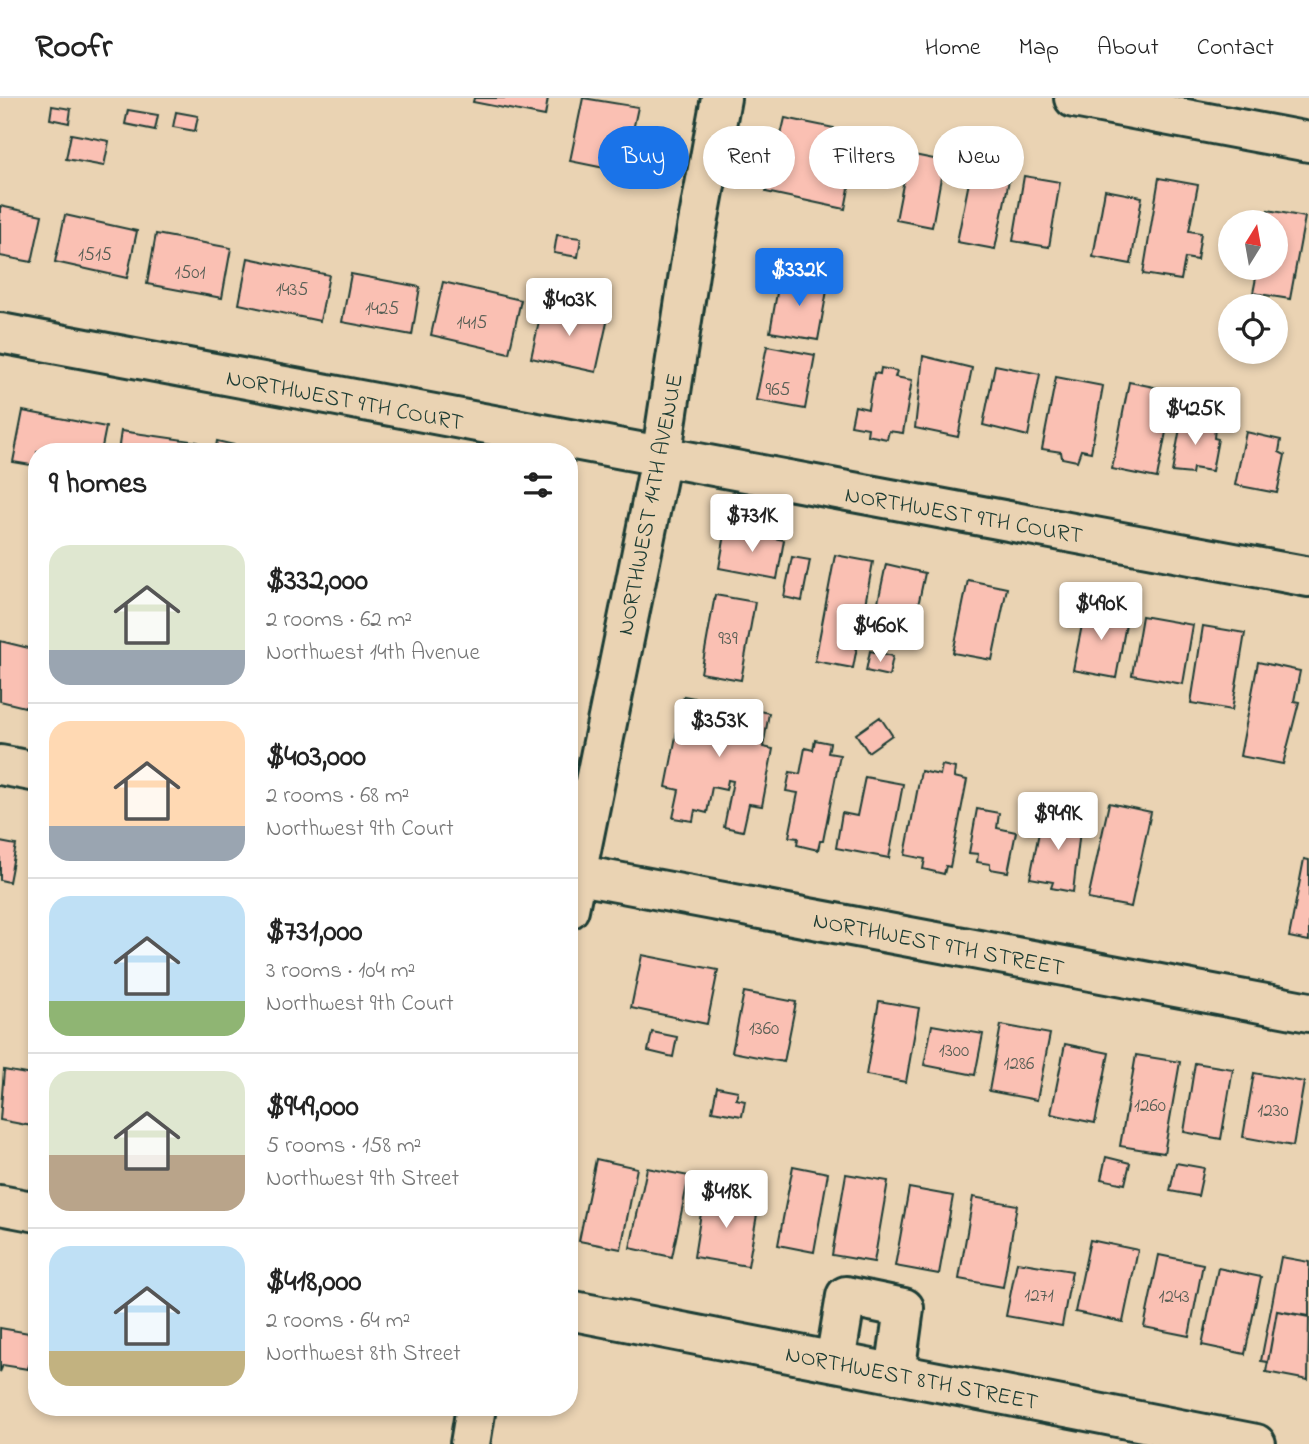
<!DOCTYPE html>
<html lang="en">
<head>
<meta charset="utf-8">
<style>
  body { margin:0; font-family:"Indie Flower",sans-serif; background:#f6f6f6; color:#222; height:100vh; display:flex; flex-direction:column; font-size:26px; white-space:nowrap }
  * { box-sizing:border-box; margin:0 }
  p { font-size:23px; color:#767676 }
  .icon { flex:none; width:38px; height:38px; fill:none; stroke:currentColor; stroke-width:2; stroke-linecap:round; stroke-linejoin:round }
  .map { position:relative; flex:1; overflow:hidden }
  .panel { position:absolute; left:28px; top:345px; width:550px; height:973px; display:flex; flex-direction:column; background:#fff; border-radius:28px; box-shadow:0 4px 10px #0003 }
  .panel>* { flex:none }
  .banner { position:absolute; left:598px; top:28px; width:606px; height:63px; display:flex; gap:14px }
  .needle { width:46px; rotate:11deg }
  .buttons { position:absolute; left:1218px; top:112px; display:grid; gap:14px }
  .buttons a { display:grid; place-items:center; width:70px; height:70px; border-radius:50%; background:#fff; box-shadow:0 4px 10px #0003; font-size:35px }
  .price { position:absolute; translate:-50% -60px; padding:0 16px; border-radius:7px; background:#fff; color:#222; font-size:23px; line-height:46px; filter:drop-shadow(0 2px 4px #0008) }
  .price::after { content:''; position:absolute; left:50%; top:42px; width:21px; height:16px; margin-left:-10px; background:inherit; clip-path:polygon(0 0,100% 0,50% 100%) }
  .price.selected { background:#1a73e8; color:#fff }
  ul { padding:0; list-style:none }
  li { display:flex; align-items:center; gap:21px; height:175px; padding:0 21px }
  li+li { border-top:2px solid #e0e0e0 }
  li span { display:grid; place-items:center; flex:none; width:196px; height:140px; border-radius:21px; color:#555 }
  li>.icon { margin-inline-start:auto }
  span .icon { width:84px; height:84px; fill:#fffc; stroke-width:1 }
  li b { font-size:30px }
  h2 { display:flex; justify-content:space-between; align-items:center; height:84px; padding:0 21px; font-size:30px }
  .tag { padding:0 24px; border-radius:32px; background:#fff; box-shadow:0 4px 10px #0003; font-size:24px; line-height:63px }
  .tag.selected { background:#1a73e8; color:#fff }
  header { display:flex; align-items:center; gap:42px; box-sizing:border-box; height:98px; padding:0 35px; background:#fff; border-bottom:2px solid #e0e0e0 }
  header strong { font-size:33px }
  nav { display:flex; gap:38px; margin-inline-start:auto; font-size:24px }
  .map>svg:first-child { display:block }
</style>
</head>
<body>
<header>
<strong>Roofr</strong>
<nav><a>Home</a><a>Map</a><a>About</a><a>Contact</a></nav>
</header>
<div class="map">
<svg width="1309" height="1346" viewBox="0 0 1309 1346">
  <rect width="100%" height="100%" fill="#ead3b3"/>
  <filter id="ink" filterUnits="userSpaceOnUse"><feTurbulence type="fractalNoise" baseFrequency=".0143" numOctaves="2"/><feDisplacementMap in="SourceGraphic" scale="14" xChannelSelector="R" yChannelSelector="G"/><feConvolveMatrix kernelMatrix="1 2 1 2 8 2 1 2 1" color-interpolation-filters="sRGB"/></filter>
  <g filter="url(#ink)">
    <path fill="#fac0b3" stroke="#1f3d34" stroke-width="2" d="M474,0H548L545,18L473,4Z
      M583,0L638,9L624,74L570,63Z
      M52,8L71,11L69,25L50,21Z
      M128,12L158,17L155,32L125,26Z
      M176,14L198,18L195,33L173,29Z
      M785,20L834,30L824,80L850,85L845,111L766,94L771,71L785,74L790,52L778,50Z
      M71,36L109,43L104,68L66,61Z
      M909,56L944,63L932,129L896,122Z
      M972,69L1010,77L995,151L957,144Z
      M1024,78L1060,84L1049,149L1013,143Z
      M1159,80L1198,87L1189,133L1201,135L1197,162L1185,160L1181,182L1143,176Z
      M1105,92L1142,99L1131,166L1093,159Z
      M0,108L42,117L32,164L0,158Z
      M1268,112L1305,119L1290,201L1253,195L1258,170H1276V124H1266Z
      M65,117L137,133L127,180L55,164Z
      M156,136L231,150L222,200L147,186Z
      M557,137L581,140L578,159L554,155Z
      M248,160L329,177L320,223L239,206Z
      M351,176L420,189L412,237L342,224Z
      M780,178L828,187L818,242L770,234Z
      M443,184L521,202L509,255L431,237Z
      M543,205L608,220L596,274L531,260Z
      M767,248L815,257L805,311L756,302Z
      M923,258L972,270L958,339L915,330Z
      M995,267L1040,276L1028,338L983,327Z
      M881,270L897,273L895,279L912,282L903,335L889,333L887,341L867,337L868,330L851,327L855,308L868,311L874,275L880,276Z
      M1056,279L1103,288L1091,354L1081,352L1077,363L1062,360L1061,354L1042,351Z
      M1129,284L1174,293L1157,380L1112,371Z
      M23,313L106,329L101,354H37V368L13,364Z
      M1182,319L1203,323L1201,328L1215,330L1214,340L1218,341L1212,373L1193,370L1192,376L1172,374Z
      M121,333L198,344L196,354H118Z
      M1246,334L1281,342L1279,354L1285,357L1277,395L1235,387Z
      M217,343L264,354H215Z
      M726,431L784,442L777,481L719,470Z
      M835,457L873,464L853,570L815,563Z
      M792,459L810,462L802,503L784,499Z
      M886,466L925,475L910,545L871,537Z
      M968,482L1007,490L992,562L953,555Z
      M715,497L755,504L741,582L701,575Z
      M1086,507L1128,515L1116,580L1073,572Z
      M1142,518L1193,527L1183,586L1132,577Z
      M1203,528L1245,535L1232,612L1191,605Z
      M0,543L37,552V612L0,603Z
      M870,553L893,558L889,578L866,573Z
      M1258,564L1300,573L1294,603L1299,604L1283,666L1240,658Z
      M684,598L769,615L763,649L773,651L762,708L749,706L743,733L724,729L733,683L728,682L726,692L712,689L707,715L695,712L693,723L673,720L679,692L666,689Z
      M880,619L892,637L868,654L856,636Z
      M815,642L830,645L828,655L840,657L823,743H820L818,752L797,747L798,740L789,739L798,695L786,693L790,674L800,676L805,650L813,652Z
      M942,667L955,670L954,679L967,682L950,769L946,768L944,776L923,771L925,761L905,757L921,673L940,677Z
      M865,679L903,686L889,760L836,750L842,715L857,718Z
      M1067,703L1078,705L1073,731L1080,732L1073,794L1051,790L1053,784L1030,780L1041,724L1063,726Z
      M1109,705L1151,714L1131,809L1088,801Z
      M977,711L999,715L997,730L1016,734L1008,774L990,771V766L977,764L978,756L969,755Z
      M0,744L16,747L9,784L0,782Z
      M1304,761L1309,762V843L1289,839Z
      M642,857L718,872L707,926L631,910Z
      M744,894L796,904L784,964L732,954Z
      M879,903L919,910L906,984L866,977Z
      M932,927L983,936L975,977L924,967Z
      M1001,927L1050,936L1037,1002L989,993Z
      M652,934L677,939L673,959L648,953Z
      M1065,946L1109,955L1095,1025L1051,1016Z
      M1136,957L1180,964L1164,1055L1120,1048Z
      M1195,965L1233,971L1221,1041L1184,1034Z
      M4,972L37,978V1029L0,1022Z
      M1254,975L1304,984L1293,1048L1243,1039Z
      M717,989L738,993L736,1001L745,1003L742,1018L712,1013Z
      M1106,1059L1130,1065L1125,1086L1101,1081Z
      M596,1061L637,1070L621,1151L579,1143Z
      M1176,1065L1204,1070L1198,1098L1170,1093Z
      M793,1068L828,1075L814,1154L778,1147Z
      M647,1070L689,1078L672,1159L630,1150Z
      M846,1076L888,1083L874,1164L832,1157Z
      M909,1090L953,1098L939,1176L895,1168Z
      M704,1096L759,1105L748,1168L694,1159Z
      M973,1099L1017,1107L1003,1189L959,1181Z
      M1090,1142L1138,1152L1123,1224L1075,1214Z
      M1159,1157L1203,1166L1189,1238L1144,1229Z
      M1281,1159L1309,1164V1218L1277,1213L1268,1264L1261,1263Z
      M1017,1164L1072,1173L1062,1228L1006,1218Z
      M1218,1170L1261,1179L1245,1256L1202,1247Z
      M1277,1213L1309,1219L1308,1282L1266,1274Z
      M0,1230L35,1236L28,1271L3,1267L0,1274Z"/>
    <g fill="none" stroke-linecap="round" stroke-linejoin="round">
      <defs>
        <path id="minor" d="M1074,0L1309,44
          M0,235L1309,479
          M0,667L37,674
          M569,775L1309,914
          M569,811L661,360L690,169L721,0
          M0,1107L37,1114
          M569,1212L1256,1346
          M835,1264L846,1198L904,1210L895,1276
          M470,1346L476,1309"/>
      </defs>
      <use href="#minor" stroke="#1f3d34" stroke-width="44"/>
      <use href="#minor" stroke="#ead3b3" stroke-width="38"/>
    </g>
  </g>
  <g text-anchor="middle" stroke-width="5" stroke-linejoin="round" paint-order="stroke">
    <g font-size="19" fill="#565e54">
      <text x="95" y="162">1515</text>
      <text x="190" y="180">1501</text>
      <text x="292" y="197">1435</text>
      <text x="382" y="216">1425</text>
      <text x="472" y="230">1415</text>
      <text x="778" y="297">965</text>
      <text x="728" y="546">939</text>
      <text x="764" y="936">1360</text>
      <text x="954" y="958">1300</text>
      <text x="1019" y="971">1286</text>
      <text x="1150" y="1013">1260</text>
      <text x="1273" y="1018">1230</text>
      <text x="1039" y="1203">1271</text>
      <text x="1174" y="1204">1243</text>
    </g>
    <g font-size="23" fill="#1f3d34" stroke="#ead3b3">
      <text transform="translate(345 301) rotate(11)" y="8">NORTHWEST 9TH COURT</text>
      <text transform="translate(649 406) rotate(-79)" y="8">NORTHWEST 14TH AVENUE</text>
      <text transform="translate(964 416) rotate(10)" y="8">NORTHWEST 9TH COURT</text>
      <text transform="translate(939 845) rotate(11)" y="8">NORTHWEST 9TH STREET</text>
      <text transform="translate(912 1279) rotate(11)" y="8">NORTHWEST 8TH STREET</text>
    </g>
  </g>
</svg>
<div class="buttons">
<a><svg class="needle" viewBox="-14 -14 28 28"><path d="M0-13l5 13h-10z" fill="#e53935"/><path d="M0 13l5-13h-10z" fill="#767676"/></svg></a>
<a><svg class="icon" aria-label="locate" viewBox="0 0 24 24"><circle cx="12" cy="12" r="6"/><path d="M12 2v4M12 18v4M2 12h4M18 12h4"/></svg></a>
</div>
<b class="price selected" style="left:799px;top:210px">$332K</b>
<b class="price" style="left:569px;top:240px">$403K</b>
<b class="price" style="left:1195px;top:349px">$425K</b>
<b class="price" style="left:752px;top:456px">$731K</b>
<b class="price" style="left:1101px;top:544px">$490K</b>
<b class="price" style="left:880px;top:566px">$460K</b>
<b class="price" style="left:719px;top:661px">$353K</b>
<b class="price" style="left:1058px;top:754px">$949K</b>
<b class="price" style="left:726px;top:1132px">$418K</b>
<div class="banner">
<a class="tag selected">Buy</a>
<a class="tag">Rent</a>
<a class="tag">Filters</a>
<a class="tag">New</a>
</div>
<section class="panel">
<h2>9 homes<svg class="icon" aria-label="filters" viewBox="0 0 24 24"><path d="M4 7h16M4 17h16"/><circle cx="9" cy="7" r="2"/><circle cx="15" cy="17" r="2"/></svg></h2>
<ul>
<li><span style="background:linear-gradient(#dfe7d0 75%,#9aa5b1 0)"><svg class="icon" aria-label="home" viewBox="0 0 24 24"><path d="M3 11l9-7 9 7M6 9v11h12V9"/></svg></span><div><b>$332,000</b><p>2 rooms · 62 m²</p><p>Northwest 14th Avenue</p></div></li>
<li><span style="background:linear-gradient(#ffd9b3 75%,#9aa5b1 0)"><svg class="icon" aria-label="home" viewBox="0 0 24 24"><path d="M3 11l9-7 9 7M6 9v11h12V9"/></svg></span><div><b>$403,000</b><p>2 rooms · 68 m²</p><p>Northwest 9th Court</p></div></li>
<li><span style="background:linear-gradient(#bfe0f5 75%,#8fb573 0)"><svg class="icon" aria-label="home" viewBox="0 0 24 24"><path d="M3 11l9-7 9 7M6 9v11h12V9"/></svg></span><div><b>$731,000</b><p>3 rooms · 104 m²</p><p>Northwest 9th Court</p></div></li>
<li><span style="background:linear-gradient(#dfe7d0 60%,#b9a48a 0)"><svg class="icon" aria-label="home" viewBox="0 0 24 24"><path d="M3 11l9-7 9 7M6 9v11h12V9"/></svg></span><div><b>$949,000</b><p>5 rooms · 158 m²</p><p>Northwest 9th Street</p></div></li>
<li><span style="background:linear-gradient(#bfe0f5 75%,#c2b280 0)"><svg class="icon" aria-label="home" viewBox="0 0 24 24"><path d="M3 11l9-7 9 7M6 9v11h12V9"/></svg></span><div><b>$418,000</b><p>2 rooms · 64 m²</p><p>Northwest 8th Street</p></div></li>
</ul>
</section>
</div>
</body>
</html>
